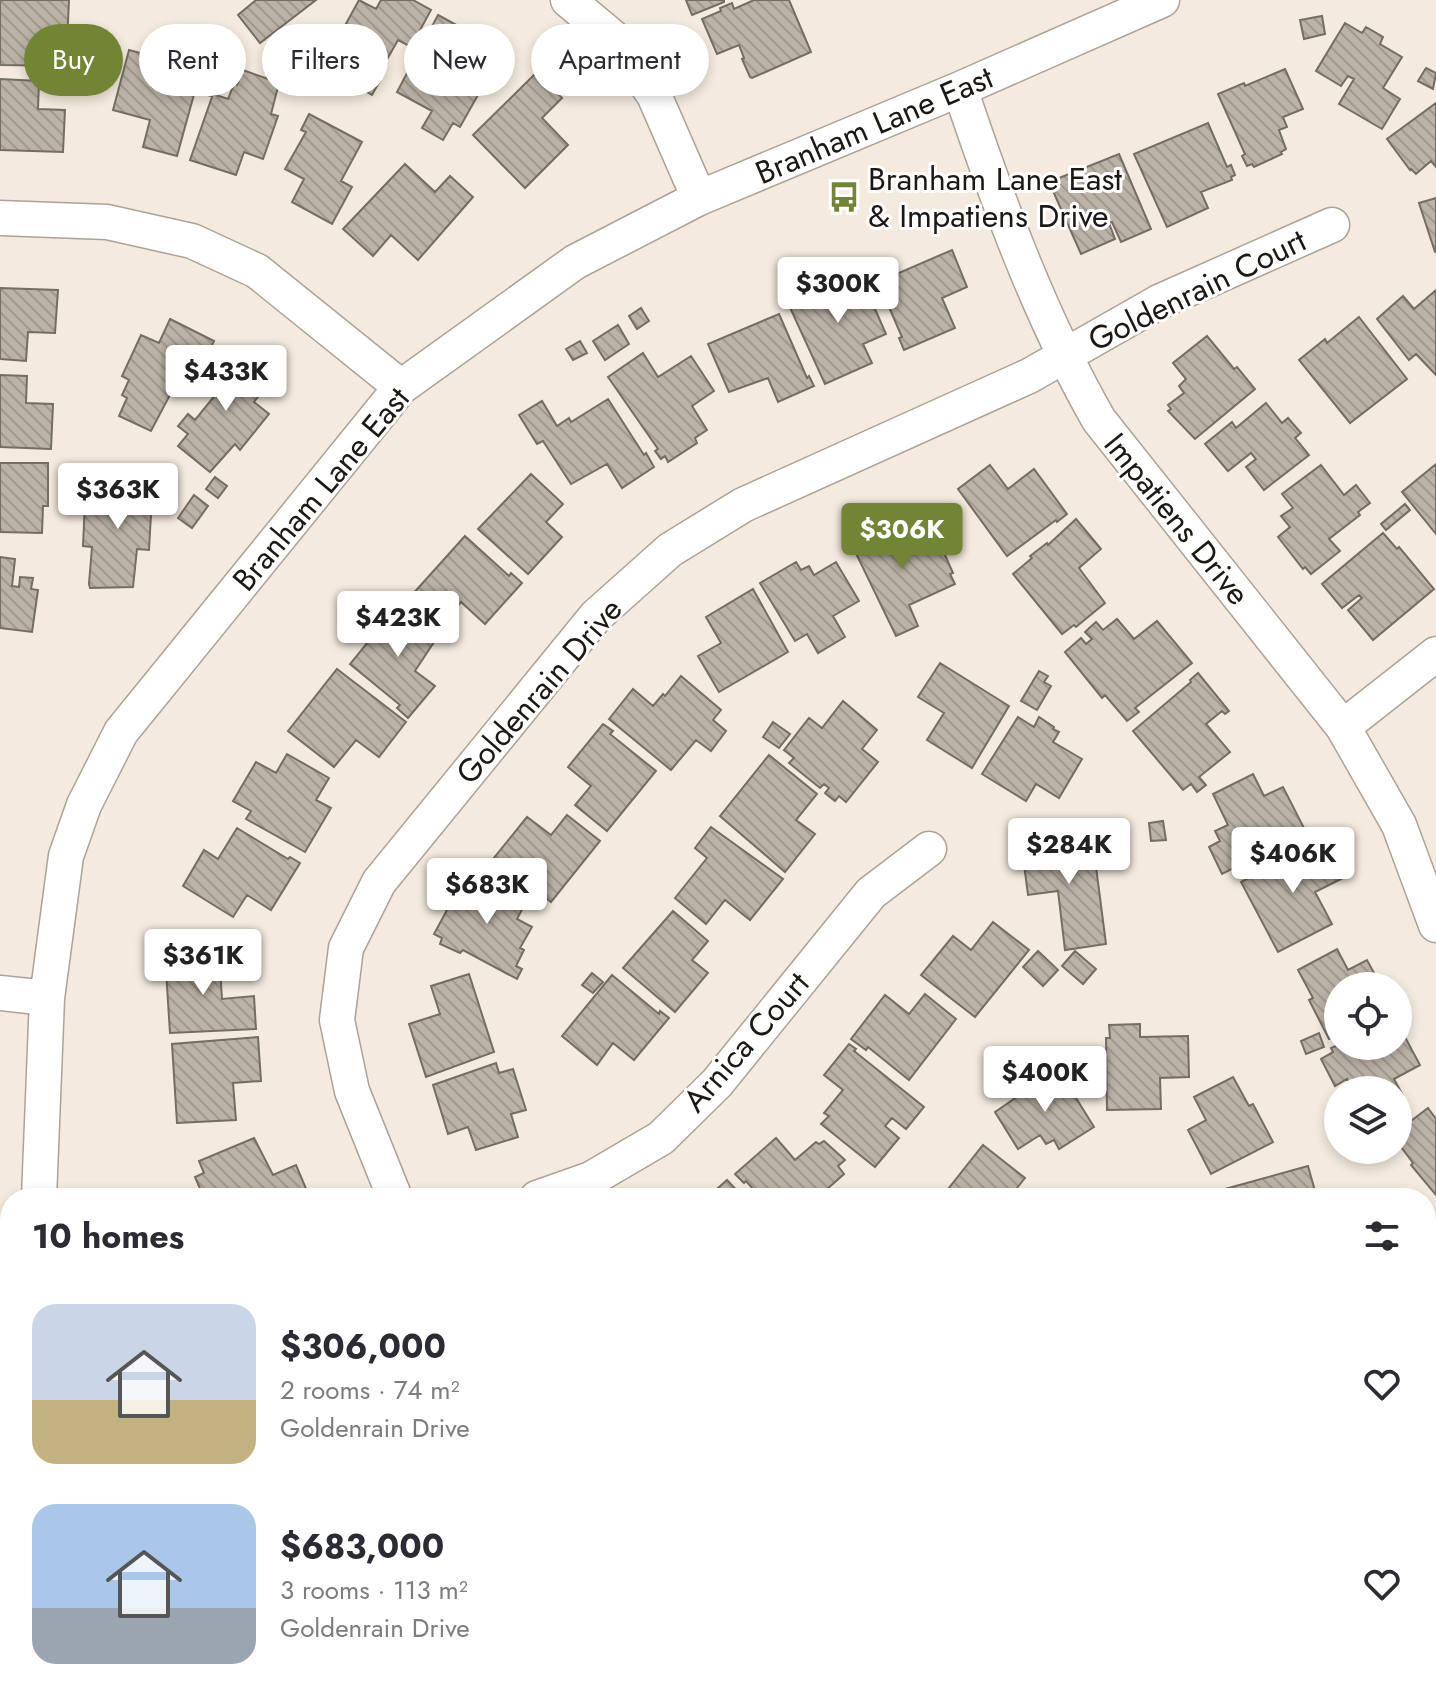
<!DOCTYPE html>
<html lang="en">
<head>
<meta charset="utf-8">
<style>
  body { margin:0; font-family:Jost,sans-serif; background:#f7f7f7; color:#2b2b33; height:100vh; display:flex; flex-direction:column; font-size:30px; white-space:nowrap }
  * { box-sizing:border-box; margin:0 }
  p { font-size:26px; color:#7c7c81 }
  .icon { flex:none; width:44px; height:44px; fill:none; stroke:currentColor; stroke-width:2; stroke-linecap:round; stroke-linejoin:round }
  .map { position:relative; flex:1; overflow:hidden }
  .drawer { position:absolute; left:0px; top:1188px; width:1436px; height:512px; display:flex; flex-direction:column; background:#fff; border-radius:32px 32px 0 0; box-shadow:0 4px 12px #0003 }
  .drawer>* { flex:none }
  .hud { position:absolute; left:24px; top:24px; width:800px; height:72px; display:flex; gap:16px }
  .tools { position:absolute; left:1324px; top:972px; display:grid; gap:16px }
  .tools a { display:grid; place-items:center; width:88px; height:88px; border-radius:50%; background:#fff; box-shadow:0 4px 12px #0003; font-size:40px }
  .price { position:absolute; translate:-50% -68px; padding:0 18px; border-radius:8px; background:#fff; color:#222; font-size:26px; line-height:52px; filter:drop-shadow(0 2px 4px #0008) }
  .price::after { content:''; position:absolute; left:50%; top:48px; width:24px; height:18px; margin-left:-12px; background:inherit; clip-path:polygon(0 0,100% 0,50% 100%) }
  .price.active { background:#728535; color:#fff }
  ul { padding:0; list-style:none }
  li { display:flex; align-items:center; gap:24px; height:200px; padding:0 32px }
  li span { display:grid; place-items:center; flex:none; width:224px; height:160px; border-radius:24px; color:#555 }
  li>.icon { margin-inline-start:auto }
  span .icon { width:96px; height:96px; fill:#fffc; stroke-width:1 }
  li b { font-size:34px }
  h2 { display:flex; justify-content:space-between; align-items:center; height:96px; padding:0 32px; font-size:34px }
  .tag { padding:0 28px; border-radius:36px; background:#fff; box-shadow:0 4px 12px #0003; font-size:28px; line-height:72px }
  .tag.active { background:#728535; color:#fff }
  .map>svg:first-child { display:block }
</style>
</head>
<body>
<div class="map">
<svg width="1436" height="1700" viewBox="0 0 1436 1700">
  <defs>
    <pattern id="building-back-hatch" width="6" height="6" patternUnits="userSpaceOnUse" patternTransform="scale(2)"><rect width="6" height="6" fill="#bbb3a6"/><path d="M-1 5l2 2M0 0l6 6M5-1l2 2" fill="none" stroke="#a0998e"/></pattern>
  </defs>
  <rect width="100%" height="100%" fill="#f4ebde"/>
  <path fill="url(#building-back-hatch)" stroke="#746d62" stroke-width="2" d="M0,0H69L66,66L0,65Z
    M256,0H255H316L260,43L238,15Z
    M359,0L376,9L381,0H413L431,10L411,47L398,40L377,77L381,79L372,95L336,75L344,62L336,57L343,43L337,40Z
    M686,0H724V2L692,15Z
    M754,0H789L811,52L752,78L750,77L742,59L744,58L739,45L717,54L702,19L721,11L720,8L732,3L734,9Z
    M438,15L471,33L461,52L492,70L460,127L453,123L443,140L422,128L432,111L397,92Z
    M1322,16L1325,34L1304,39L1300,20Z
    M1345,23L1362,33L1366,27L1383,37L1380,44L1402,57L1383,88L1400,99L1382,129L1339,104L1354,79L1348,76L1341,86L1316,71Z
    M215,46L233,54L227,72L209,66Z
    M129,50L201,69L177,156L143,147L150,120L113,110Z
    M1426,68L1436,73L1433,89L1418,81Z
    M1285,69L1303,109L1283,117L1287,127L1279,130L1286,149L1281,152L1282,154L1254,167L1252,164L1247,166L1242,156L1245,154L1218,94L1244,83L1245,86Z
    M243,70L279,83L271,114L278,116L263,159L244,152L236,175L190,160L213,94L228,99L234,84L237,85Z
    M537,72L562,98L542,118L568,145L525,188L473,135Z
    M207,73L217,76L211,96L201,93Z
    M0,79L39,81L38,109L65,110L63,152L0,150Z
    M1436,103V167L1431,161L1416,174L1411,169L1410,170L1387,139Z
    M309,114L362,142L341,181L352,187L332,224L292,202L304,179L285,169L306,132L301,130Z
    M1208,123L1227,167L1231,165L1235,175L1231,177L1232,180L1201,192L1208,208L1167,227L1134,154Z
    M1119,154L1151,229L1121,242L1112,222L1109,223L1115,239L1081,254L1049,182Z
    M405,164L435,192L450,176L473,197L418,260L391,235L373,256L343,229Z
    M1436,198V252H1435L1419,203Z
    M952,250L967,287L942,298L955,328L904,350L899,338L902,337L878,282Z
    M858,270L886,334L863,344L872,363L825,384L787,301Z
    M0,288L58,290L55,333L28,332L26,361L0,359Z
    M1436,290V375L1416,354L1409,360L1377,319L1403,296L1414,309Z
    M641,308L649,321L637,329L629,316Z
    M779,314L807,378L809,376L814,386L778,402L768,378L729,392L708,344Z
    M1359,317L1407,379L1350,423L1299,360L1325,339L1327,343Z
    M170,319L214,341L196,379L182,372L151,431L119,416L127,398L122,395L129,380L122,376L141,335L159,343Z
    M618,325L629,344L605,360L593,341Z
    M1207,336L1234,369L1237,367L1255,389L1195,439L1168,411L1171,409L1168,405L1184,393L1179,386L1186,379L1173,363Z
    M580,341L587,353L573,360L566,349Z
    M233,351L270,382L254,402L269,414L240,450L235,444L210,472L178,446L188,434L178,426L188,414L195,420L217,393L214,391L212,393L203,387Z
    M643,353L658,377L691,356L714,391L692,406L707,430L695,438L697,443L668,462L665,456L661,459L655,451L658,449L608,377Z
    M0,375L27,376L26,403L53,404L51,449L0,447Z
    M608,399L644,455L646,453L654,467L622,488L607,464L571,484L543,441L537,444L519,415L542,401L557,426L569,418L571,422Z
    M1266,403L1282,423L1288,418L1301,433L1295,438L1309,455L1264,490L1246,467L1256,459L1251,453L1228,471L1205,444L1232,422L1236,428Z
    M0,463H48V506H43L42,533L0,532Z
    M1436,464V534L1402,492Z
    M990,465L1008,489L1034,469L1067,514L1057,522L1056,520L1007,556L958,489Z
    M1321,465L1344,495L1356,485L1370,503L1358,512L1360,515L1329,539L1340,551L1311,574L1305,567L1303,569L1278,537L1290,527L1281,516L1293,508L1282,494Z
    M531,474L563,504L546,522L562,537L528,574L478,529Z
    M108,476L153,479L149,550L137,549L133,587L90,588L89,584L92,547L83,546L85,502L107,503Z
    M215,477L227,486L218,498L206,489Z
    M194,495L208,506L192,528L178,518Z
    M1405,504L1410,510L1386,530L1381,524Z
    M900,518L913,546L936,535L953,573L950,574L955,584L909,605L918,626L896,636L850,541Z
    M1076,519L1101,549L1079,568L1105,603L1076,627L1074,625L1062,634L1013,574L1032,558L1030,556L1047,543L1048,545Z
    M1383,533L1397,549L1399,547L1434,589L1373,640L1348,610L1362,598L1359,595L1342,608L1322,584Z
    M465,536L509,576L511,573L522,583L485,624L461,602L442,623L411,596Z
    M0,557L15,559L12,586L19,587L20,577L33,578L31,589L38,590L32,632L0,628Z
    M796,562L801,570L809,566L814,575L836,562L859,601L833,616L845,637L818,653L807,634L795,641L760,583Z
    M753,589L788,652L719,692L698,656L721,643L706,617Z
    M399,604L438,636L415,671L435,686L408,718L397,708L400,705L350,664Z
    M1117,619L1134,639L1157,621L1192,663L1135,708L1139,712L1127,721L1105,695L1102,698L1065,652L1081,638L1086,644L1092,639L1085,632L1096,622L1103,630Z
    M940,663L1009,706L972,768L927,740L944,713L918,697Z
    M337,669L406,722L379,757L356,740L334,767L288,731Z
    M1039,671L1048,676L1044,682L1051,686L1037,710L1021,701Z
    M1198,673L1229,711L1225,714L1222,711L1206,724L1230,752L1199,777L1206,785L1197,792L1191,784L1183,790L1133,731L1191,682L1190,680Z
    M681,676L721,710L713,720L726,731L711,751L696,740L671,770L609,719L633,689L653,706L663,694L665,696Z
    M843,701L877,730L862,749L878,762L846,802L839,796L835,801L825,793L829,788L824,784L820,788L789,763L794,758L784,750L809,718L822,728Z
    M1018,717L1034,727L1039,717L1054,727L1053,729L1059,732L1053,742L1082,759L1059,798L1036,784L1026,801L982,774Z
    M773,722L790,734L779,748L763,737Z
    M603,724L613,731L610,734L656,771L607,831L575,805L591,786L568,767Z
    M287,754L329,778L316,800L331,808L305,852L246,819L251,811L233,801L256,762L276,773Z
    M769,755L817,794L796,820L815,834L785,872L720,816Z
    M1253,774L1264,796L1283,787L1306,832L1222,874L1209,847L1220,841L1215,831L1228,825L1213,794Z
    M567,815L600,841L551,902L503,863L501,865L493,859L527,817L551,835Z
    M1163,821L1166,840L1151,841L1149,823Z
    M711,827L783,879L750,920L725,900L706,924L675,898L707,858L695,848Z
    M237,828L288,859L290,857L300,863L271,910L247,895L233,917L183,886L204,850L218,859Z
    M1092,836L1106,944L1065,950L1058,891L1028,895L1021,842L1032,841L1033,844Z
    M1319,838L1341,879L1315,892L1332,924L1278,952L1241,882L1308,847L1307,844Z
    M488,876L528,898L517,919L532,927L520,948L524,950L516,966L522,969L517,979L463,950L460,953L440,944L442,938L434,934L454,897L459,900L464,892L476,899Z
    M673,911L708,941L692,960L708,973L675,1012L623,968Z
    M993,922L1029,950L975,1017L921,975L953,936L971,950Z
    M1337,949L1348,970L1367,960L1381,986H1338V1035L1329,1039L1309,1000L1313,998L1298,970Z
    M1038,951L1058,970L1043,986L1023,967Z
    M1075,951L1096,969L1083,984L1062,966Z
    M219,952L222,999L254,996L256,1029L170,1033L165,955Z
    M592,973L603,982L593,993L582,985Z
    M469,974L494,1052L426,1077L409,1024L440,1014L431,986Z
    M612,975L659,1014L660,1011L669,1018L634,1060L613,1043L597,1065L562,1036Z
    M925,994L956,1019L909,1080L868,1047L866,1050L851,1039L885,995L909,1014Z
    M1140,1024V1037L1188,1036L1189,1077L1160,1078L1161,1109L1107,1110L1106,1038H1110L1109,1025Z
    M1398,1024L1420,1065L1394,1079L1406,1101L1398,1106V1090H1352L1347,1079L1335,1086L1321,1059L1333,1052L1331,1048L1338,1045L1398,1046Z
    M1319,1033L1324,1047L1306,1054L1301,1041Z
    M258,1037L261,1081L233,1083L236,1120L177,1123L172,1044Z
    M849,1044L856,1049L854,1051L924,1107L906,1129L892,1118L885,1126L899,1138L875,1167L821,1124L829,1116L824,1113L843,1090L824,1075Z
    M496,1063L499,1073L513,1069L526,1110L511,1114L518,1137L476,1150L468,1127L448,1134L433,1085Z
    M1058,1069L1094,1127L1059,1149L1054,1140L1046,1144L1040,1135L1018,1149L995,1112Z
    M1233,1077L1249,1106L1253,1104L1273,1142L1211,1174L1188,1130L1206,1120L1194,1097Z
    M1428,1108L1436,1119V1195L1411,1165L1413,1163L1398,1143V1131Z
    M254,1138L273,1175L296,1165L310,1198H223L221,1193L204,1198L195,1177L204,1173L199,1161Z
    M776,1138L795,1160L816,1142L819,1144L824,1141L845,1160L838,1166L844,1174L817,1198H761L746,1181L744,1183L735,1174Z
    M983,1145L1025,1178L1009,1198H941Z
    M1308,1166L1317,1198H1228L1225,1189Z
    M727,1180L744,1198H707Z
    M1436,1344V1466L1429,1467L1426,1345Z
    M1436,1639V1700H1432L1430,1651H1427V1640Z
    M413,1690H468L469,1695L494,1692L495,1700H414Z
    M655,1690H724L725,1700H656Z
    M883,1690H943L965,1700H879Z
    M1003,1690H1101L1105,1697L1099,1700H992L991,1698Z
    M1342,1690H1420L1421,1700H1342Z"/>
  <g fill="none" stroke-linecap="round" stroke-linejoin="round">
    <defs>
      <path id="minor" d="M568,0L616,40L654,95L699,198
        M960,89C998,202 1040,317 1099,420L1343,727L1399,825L1436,925
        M0,218L107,222L192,241L257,271L401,387
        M1343,727L1436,654
        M0,993L47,998
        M39,1198L47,998L66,856L84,805L121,732L401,387L575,262L699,198L960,89L1162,0
        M395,1198L352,1091L337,1020L346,948L379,882L596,616L670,550L743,505L1029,376L1159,302L1332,225
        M537,1198L591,1179L661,1138L717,1083L871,893L929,849
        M1426,1554H1436
        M572,1690L573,1700
        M24,1700V1690"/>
    </defs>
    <use href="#minor" stroke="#aba397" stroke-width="37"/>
    <use href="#minor" stroke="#fff" stroke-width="34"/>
  </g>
  <defs>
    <symbol id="bus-bare" viewBox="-9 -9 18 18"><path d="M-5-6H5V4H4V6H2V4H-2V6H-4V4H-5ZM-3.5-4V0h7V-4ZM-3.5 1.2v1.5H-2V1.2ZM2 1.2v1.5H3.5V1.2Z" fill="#728535" stroke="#fff" stroke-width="2.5" paint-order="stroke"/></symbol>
  </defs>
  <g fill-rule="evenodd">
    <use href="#bus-bare" x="822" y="175" width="44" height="44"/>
  </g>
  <g text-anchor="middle" stroke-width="6" stroke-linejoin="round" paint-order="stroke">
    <g font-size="32" fill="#1c1914" stroke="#fff">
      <text transform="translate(874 125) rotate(-23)" y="11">Branham Lane East</text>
      <text transform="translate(1197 290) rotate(-26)" y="11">Goldenrain Court</text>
      <text transform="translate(321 489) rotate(-50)" y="11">Branham Lane East</text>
      <text transform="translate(1177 519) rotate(51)" y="11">Impatiens Drive</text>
      <text transform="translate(539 691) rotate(-49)" y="11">Goldenrain Drive</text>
      <text transform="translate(746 1042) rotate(-49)" y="11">Arnica Court</text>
    </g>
    <g font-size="32" fill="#1c1914" stroke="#fff" text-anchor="start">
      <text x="868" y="190">Branham Lane East<tspan x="868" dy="37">&amp; Impatiens Drive</tspan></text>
    </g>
  </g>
</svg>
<div class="tools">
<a><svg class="icon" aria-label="locate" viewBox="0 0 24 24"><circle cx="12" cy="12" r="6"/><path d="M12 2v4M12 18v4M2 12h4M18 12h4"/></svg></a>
<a><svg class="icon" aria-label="layers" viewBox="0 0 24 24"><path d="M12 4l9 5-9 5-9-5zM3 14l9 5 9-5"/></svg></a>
</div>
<b class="price" style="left:838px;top:325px">$300K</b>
<b class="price" style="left:226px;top:413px">$433K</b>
<b class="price" style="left:118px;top:531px">$363K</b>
<b class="price active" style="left:902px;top:571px">$306K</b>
<b class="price" style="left:398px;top:659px">$423K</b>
<b class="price" style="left:1069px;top:886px">$284K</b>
<b class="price" style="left:1293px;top:895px">$406K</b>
<b class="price" style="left:487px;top:926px">$683K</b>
<b class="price" style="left:203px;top:997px">$361K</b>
<b class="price" style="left:1045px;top:1114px">$400K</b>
<div class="hud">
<a class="tag active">Buy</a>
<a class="tag">Rent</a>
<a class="tag">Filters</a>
<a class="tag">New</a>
<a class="tag">Apartment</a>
</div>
<section class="drawer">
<h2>10 homes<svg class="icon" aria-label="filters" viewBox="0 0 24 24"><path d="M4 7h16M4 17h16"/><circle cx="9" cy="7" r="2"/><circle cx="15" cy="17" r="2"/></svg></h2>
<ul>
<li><span style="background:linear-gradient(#c9d6e8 60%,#c2b280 0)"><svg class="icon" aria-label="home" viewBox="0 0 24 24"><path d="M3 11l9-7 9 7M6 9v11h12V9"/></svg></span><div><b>$306,000</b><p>2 rooms · 74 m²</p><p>Goldenrain Drive</p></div><svg class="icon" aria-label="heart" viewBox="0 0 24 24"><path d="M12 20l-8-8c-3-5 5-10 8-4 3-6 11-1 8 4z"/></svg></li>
<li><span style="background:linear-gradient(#a9c7e8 65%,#9aa5b1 0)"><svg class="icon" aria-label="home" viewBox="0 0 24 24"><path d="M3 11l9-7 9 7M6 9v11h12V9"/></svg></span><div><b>$683,000</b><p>3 rooms · 113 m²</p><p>Goldenrain Drive</p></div><svg class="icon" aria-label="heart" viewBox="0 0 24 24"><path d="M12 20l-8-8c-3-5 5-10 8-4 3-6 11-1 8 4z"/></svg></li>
</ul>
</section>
</div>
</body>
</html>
